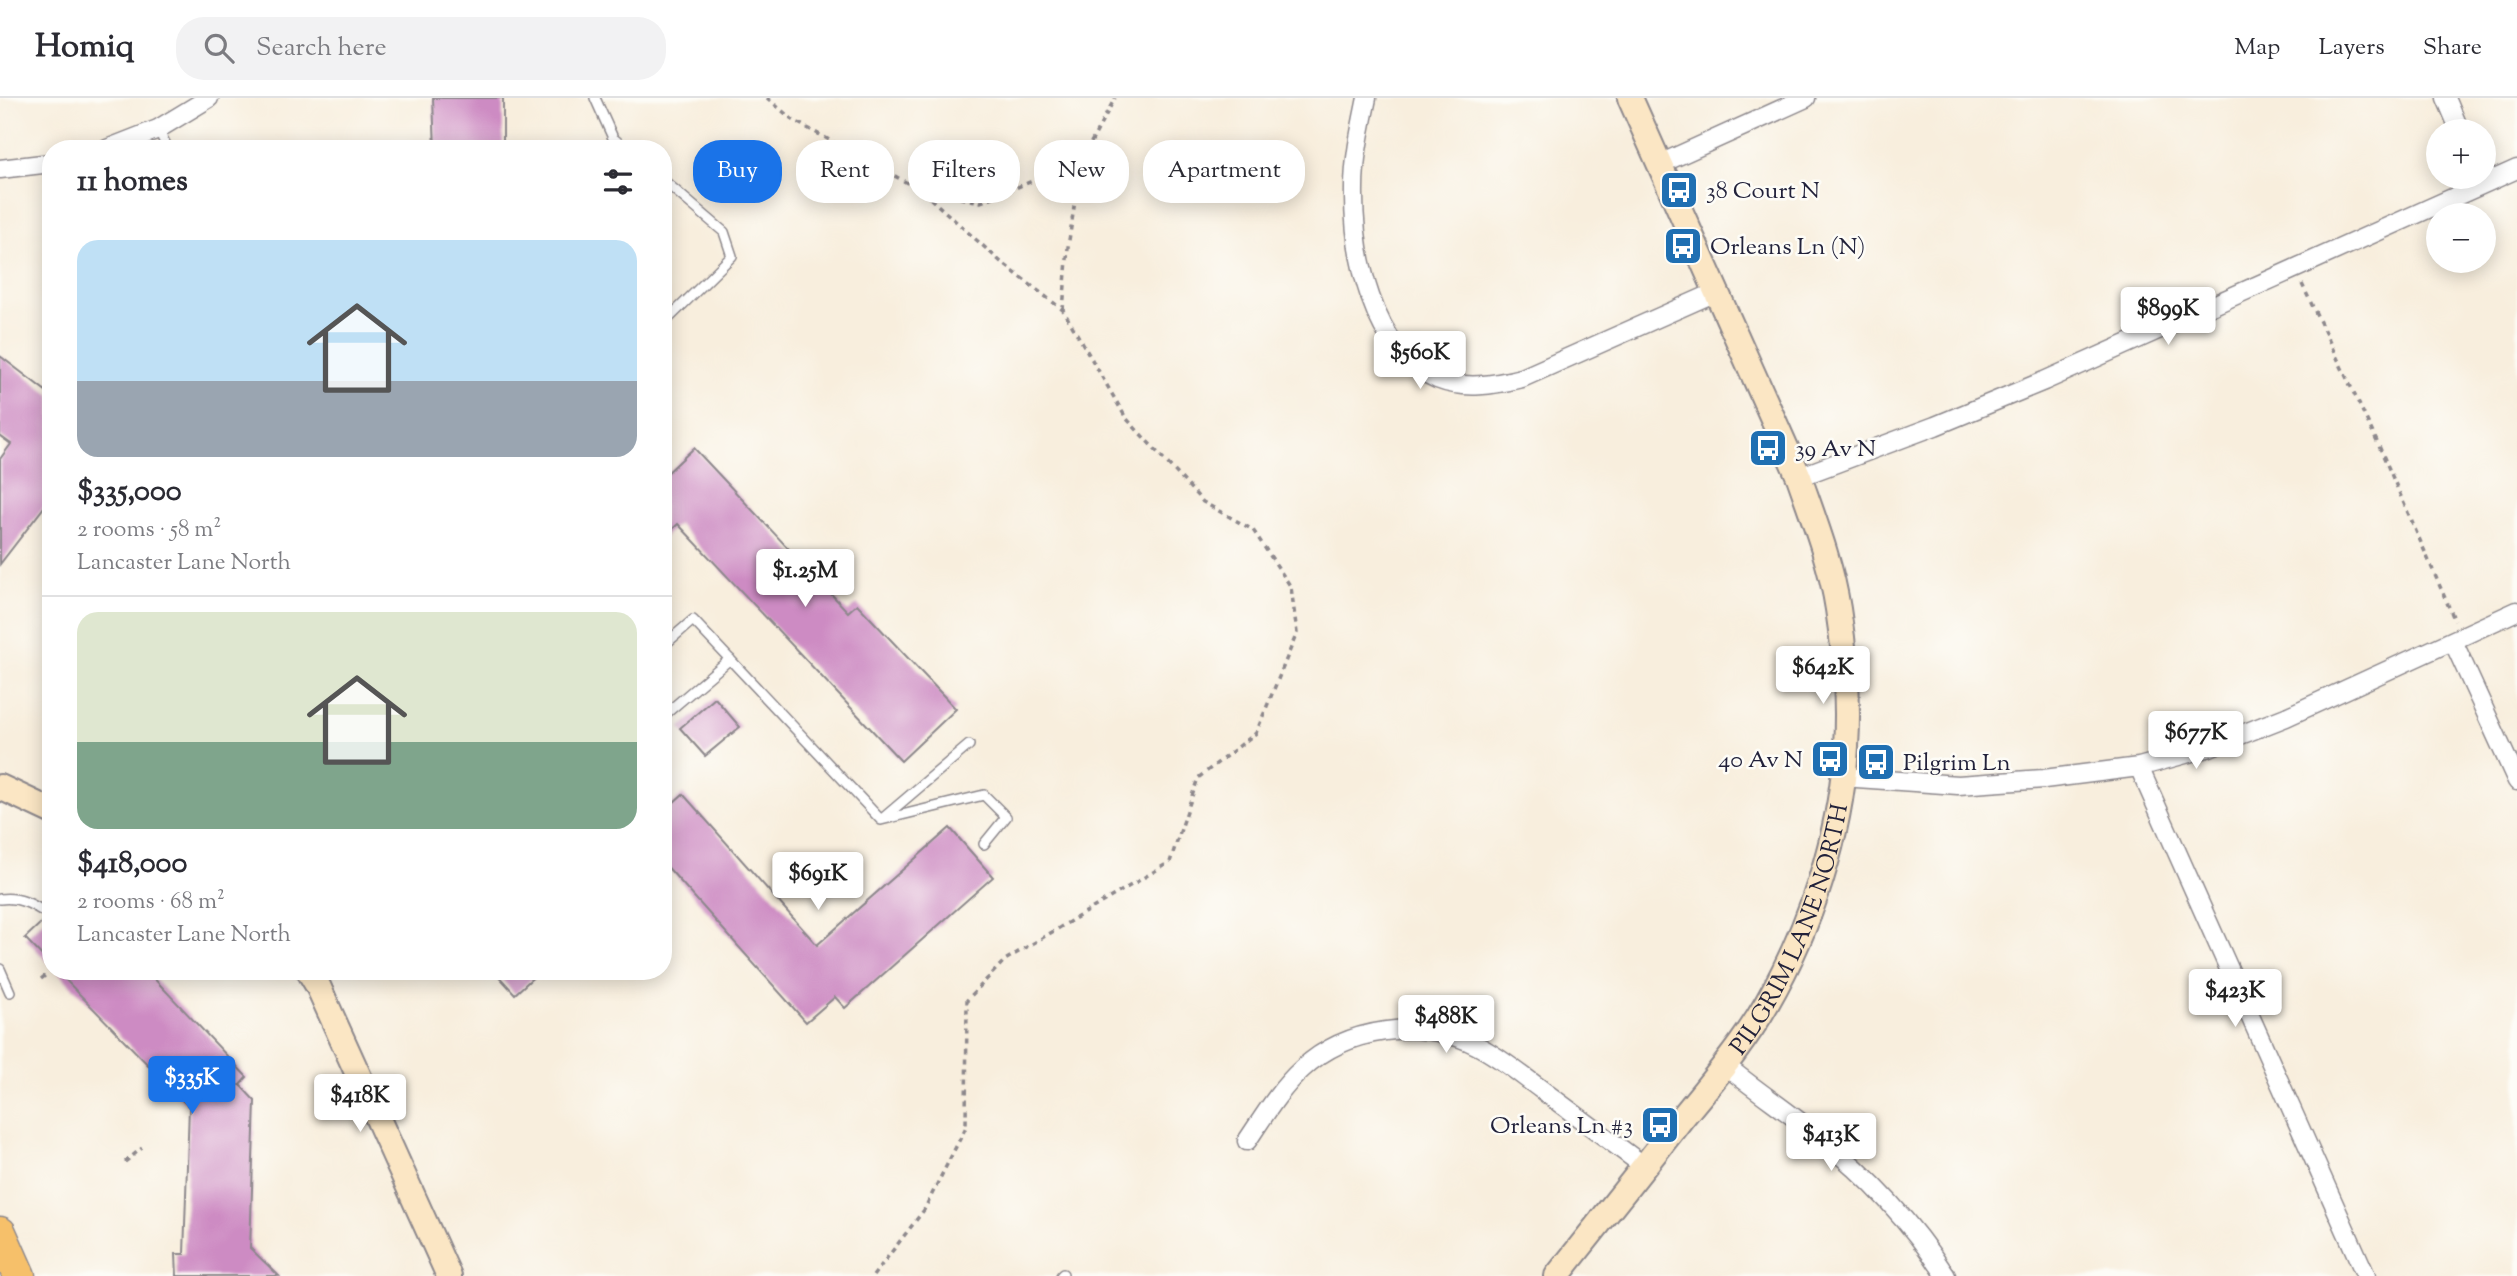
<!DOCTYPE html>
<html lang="en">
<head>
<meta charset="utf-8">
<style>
  body { margin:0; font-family:"Sorts Mill Goudy",serif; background:#f2f2f3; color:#2b2b33; height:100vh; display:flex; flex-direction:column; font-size:26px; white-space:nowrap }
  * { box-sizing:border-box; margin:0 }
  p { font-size:23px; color:#7c7c81 }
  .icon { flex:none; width:38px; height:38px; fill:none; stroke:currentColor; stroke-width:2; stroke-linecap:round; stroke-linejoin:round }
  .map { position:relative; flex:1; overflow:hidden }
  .sheet { position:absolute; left:42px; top:42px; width:630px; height:840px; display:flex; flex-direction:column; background:#fff; border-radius:28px; box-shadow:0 4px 18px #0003 }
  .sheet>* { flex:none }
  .hud { position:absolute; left:693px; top:42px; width:665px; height:63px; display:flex; gap:14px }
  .controls { position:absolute; left:2426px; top:21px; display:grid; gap:14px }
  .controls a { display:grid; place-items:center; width:70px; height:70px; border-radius:50%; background:#fff; box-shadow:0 4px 18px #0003; font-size:35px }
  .price { position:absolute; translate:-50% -60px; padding:0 16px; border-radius:7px; background:#fff; color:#222; font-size:23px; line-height:46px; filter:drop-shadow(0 2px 4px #0008) }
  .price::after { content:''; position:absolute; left:50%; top:42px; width:21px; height:16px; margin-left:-10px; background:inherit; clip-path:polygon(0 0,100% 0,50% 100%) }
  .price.current { background:#1a73e8; color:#fff }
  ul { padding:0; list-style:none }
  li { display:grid; align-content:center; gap:14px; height:371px; padding:0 35px }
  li+li { border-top:2px solid #e1e1e2 }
  li span { display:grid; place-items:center; height:217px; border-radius:21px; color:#555 }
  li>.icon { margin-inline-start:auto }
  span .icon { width:126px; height:126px; fill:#fffc; stroke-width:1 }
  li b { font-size:30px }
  h2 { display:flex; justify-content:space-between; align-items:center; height:84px; padding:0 35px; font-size:30px }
  .pill { padding:0 24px; border-radius:28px; background:#fff; box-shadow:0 4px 18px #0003; font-size:24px; line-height:63px }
  .pill.current { background:#1a73e8; color:#fff }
  header { display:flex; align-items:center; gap:42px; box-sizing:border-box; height:98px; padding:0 35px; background:#fff; border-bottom:2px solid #e1e1e2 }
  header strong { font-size:33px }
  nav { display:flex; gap:38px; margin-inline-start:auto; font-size:24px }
  .search { width:490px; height:63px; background:#f2f2f3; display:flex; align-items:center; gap:18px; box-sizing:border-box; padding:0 24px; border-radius:28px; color:#7c7c81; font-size:26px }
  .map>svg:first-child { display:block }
</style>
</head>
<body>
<header>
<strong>Homiq</strong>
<div class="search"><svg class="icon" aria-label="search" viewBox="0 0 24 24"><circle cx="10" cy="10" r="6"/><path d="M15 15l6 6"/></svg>Search here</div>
<nav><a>Map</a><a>Layers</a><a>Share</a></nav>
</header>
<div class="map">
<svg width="2517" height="1178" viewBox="0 0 2517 1178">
  <rect width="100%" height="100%" fill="#fdfcf7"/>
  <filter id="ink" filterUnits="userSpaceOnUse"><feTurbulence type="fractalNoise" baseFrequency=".0143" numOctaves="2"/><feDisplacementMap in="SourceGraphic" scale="14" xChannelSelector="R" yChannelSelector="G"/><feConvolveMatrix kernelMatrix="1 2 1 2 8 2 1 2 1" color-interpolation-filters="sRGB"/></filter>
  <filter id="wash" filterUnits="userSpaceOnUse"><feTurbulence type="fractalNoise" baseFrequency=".00686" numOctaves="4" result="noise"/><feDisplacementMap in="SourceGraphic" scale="28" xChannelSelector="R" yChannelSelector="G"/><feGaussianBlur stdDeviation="1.57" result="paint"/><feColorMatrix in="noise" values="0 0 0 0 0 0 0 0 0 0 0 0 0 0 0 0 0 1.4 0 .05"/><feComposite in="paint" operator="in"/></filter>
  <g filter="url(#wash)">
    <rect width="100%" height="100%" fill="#f8eedd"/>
    <g id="blocks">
      <path fill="#cd8bc3" d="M433,0H503V51H435Z
        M0,258L51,297V400L0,466V361L11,346L0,338Z
        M694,350L848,514L857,506L956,611L901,663L678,426L663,440V379Z
        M715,600L740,629L705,658L680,630Z
        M683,696L817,847L950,730L993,779L845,910L835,899L806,924L663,764V714Z
        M44,822L51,824V867L25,840Z
        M57,873H147L247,979L240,987L255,1003L250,1150L279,1178H177L176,1156H184L189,1009Z
        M494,873H540L515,896Z"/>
    </g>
  </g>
  <g filter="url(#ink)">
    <use href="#blocks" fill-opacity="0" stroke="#8d888c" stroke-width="2"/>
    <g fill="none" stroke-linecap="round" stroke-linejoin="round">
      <defs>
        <path id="lane" d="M595,0L613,40L626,51
          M158,31L168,51
          M663,82L724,134L732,158L668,221
          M663,548L693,522L881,722L984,697L1006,719L984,746
          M663,618L730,561
          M882,721L969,647
          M0,801C19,798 34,807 49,817
          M0,871L10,894
          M447,873L449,876L474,874
          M1061,1178L1063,1176"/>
        <path id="street" d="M1367,0C1361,29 1354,60 1354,90C1353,154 1371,253 1437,281C1465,292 1494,287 1522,280L1716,194
          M2446,0L2460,33
          M107,51L158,31L209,0
          M1660,66L1806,0
          M0,71L51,65
          M1799,379L1935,328L2044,283L2517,71
          M2453,543L2517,683
          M2139,669L2366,1178
          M1842,679L1958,687L2044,681L2139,669L2207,650L2286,619L2517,513
          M1725,967C1755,992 1789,1014 1819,1039C1868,1078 1912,1125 1946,1178
          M1247,1043C1264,1018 1279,992 1302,971C1346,930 1421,919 1476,947C1500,959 1520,976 1542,992C1576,1017 1610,1043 1644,1068"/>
        <g id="secondary">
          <path d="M0,689L51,713"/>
          <path d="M309,873L318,888L449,1178"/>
          <path id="s1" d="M1557,1178C1599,1125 1641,1073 1682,1020C1712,983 1744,946 1767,905C1811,828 1841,736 1846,648C1849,603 1845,555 1838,511C1831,465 1814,422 1799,379L1630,0"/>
        </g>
        <path id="highway" d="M0,1135L19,1178"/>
      </defs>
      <use href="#lane" stroke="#8d888c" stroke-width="12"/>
      <use href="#street" stroke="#8d888c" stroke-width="21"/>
      <use href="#secondary" stroke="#8d888c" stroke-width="28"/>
      <use href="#highway" stroke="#8d888c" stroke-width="35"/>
      <path stroke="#8d888c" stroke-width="3.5" stroke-dasharray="5 5" stroke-linecap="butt" d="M767,0L793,22L922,93L981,104L1081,63L1115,0
        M2302,186L2379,348L2455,523
        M1063,212L1068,149L1081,63
        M41,881L47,876
        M125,1064L142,1050
        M873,1178L924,1112L966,1029L967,902L1005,862L1170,764L1198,680L1256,635L1297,535L1291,489L1253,432L1203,404L1126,320L1063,212L1001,164L922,93"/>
      <use href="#lane" stroke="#fff" stroke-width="9"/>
      <use href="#street" stroke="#fff" stroke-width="18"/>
      <use href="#secondary" stroke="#fbe6c4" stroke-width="24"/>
      <use href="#highway" stroke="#f6c06b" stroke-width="32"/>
    </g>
  </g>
  <defs>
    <symbol id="bus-square" viewBox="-11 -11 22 22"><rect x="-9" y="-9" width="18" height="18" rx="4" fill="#1f6fb2" stroke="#fdfcf7"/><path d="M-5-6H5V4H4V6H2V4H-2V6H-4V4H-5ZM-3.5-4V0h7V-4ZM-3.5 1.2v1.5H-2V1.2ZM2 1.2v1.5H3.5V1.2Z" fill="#fff"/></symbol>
  </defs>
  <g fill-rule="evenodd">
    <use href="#bus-square" x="1657" y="70" width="44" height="44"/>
    <use href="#bus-square" x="1661" y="126" width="44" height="44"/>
    <use href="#bus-square" x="1746" y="328" width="44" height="44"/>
    <use href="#bus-square" x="1808" y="639" width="44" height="44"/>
    <use href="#bus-square" x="1854" y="642" width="44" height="44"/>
    <use href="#bus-square" x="1638" y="1005" width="44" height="44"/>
  </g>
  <g text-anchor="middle" stroke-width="5" stroke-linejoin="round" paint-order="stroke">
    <g font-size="24" fill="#22223b" stroke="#fdfcf7" text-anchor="start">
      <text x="1706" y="100">38 Court N</text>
      <text x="1710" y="156">Orleans Ln (N)</text>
      <text x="1795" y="358">39 Av N</text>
      <text x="1803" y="669" text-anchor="end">40 Av N</text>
      <text x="1903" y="672">Pilgrim Ln</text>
      <text x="1633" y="1035" text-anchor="end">Orleans Ln #3</text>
    </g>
    <g font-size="24" fill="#22223b" stroke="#fdfcf7">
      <text dy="8" stroke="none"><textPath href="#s1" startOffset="422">PILGRIM LANE NORTH</textPath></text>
    </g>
  </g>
</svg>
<div class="controls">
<a>+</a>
<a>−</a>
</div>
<b class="price" style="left:2168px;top:249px">$899K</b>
<b class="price" style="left:1420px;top:293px">$560K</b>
<b class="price" style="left:805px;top:511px">$1.25M</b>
<b class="price" style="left:1823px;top:608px">$642K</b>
<b class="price" style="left:2196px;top:673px">$677K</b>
<b class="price" style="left:818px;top:814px">$691K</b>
<b class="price" style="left:2235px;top:931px">$423K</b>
<b class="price" style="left:1446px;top:957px">$488K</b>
<b class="price current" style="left:192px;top:1018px">$335K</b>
<b class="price" style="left:360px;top:1036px">$418K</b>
<b class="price" style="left:1831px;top:1075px">$413K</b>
<div class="hud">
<a class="pill current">Buy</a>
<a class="pill">Rent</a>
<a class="pill">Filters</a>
<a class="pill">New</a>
<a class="pill">Apartment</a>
</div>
<section class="sheet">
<h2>11 homes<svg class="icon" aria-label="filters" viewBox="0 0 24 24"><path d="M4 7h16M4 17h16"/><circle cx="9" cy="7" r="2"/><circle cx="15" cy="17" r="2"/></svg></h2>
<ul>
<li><span style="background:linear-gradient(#bfe0f5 65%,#9aa5b1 0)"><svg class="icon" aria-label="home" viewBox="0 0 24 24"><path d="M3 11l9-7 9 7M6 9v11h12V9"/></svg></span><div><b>$335,000</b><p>2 rooms · 58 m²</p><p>Lancaster Lane North</p></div></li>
<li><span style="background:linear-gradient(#dfe7d0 60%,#7fa58c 0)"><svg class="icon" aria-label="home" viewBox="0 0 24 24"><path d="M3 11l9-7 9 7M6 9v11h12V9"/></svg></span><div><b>$418,000</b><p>2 rooms · 68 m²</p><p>Lancaster Lane North</p></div></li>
</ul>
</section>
</div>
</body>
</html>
